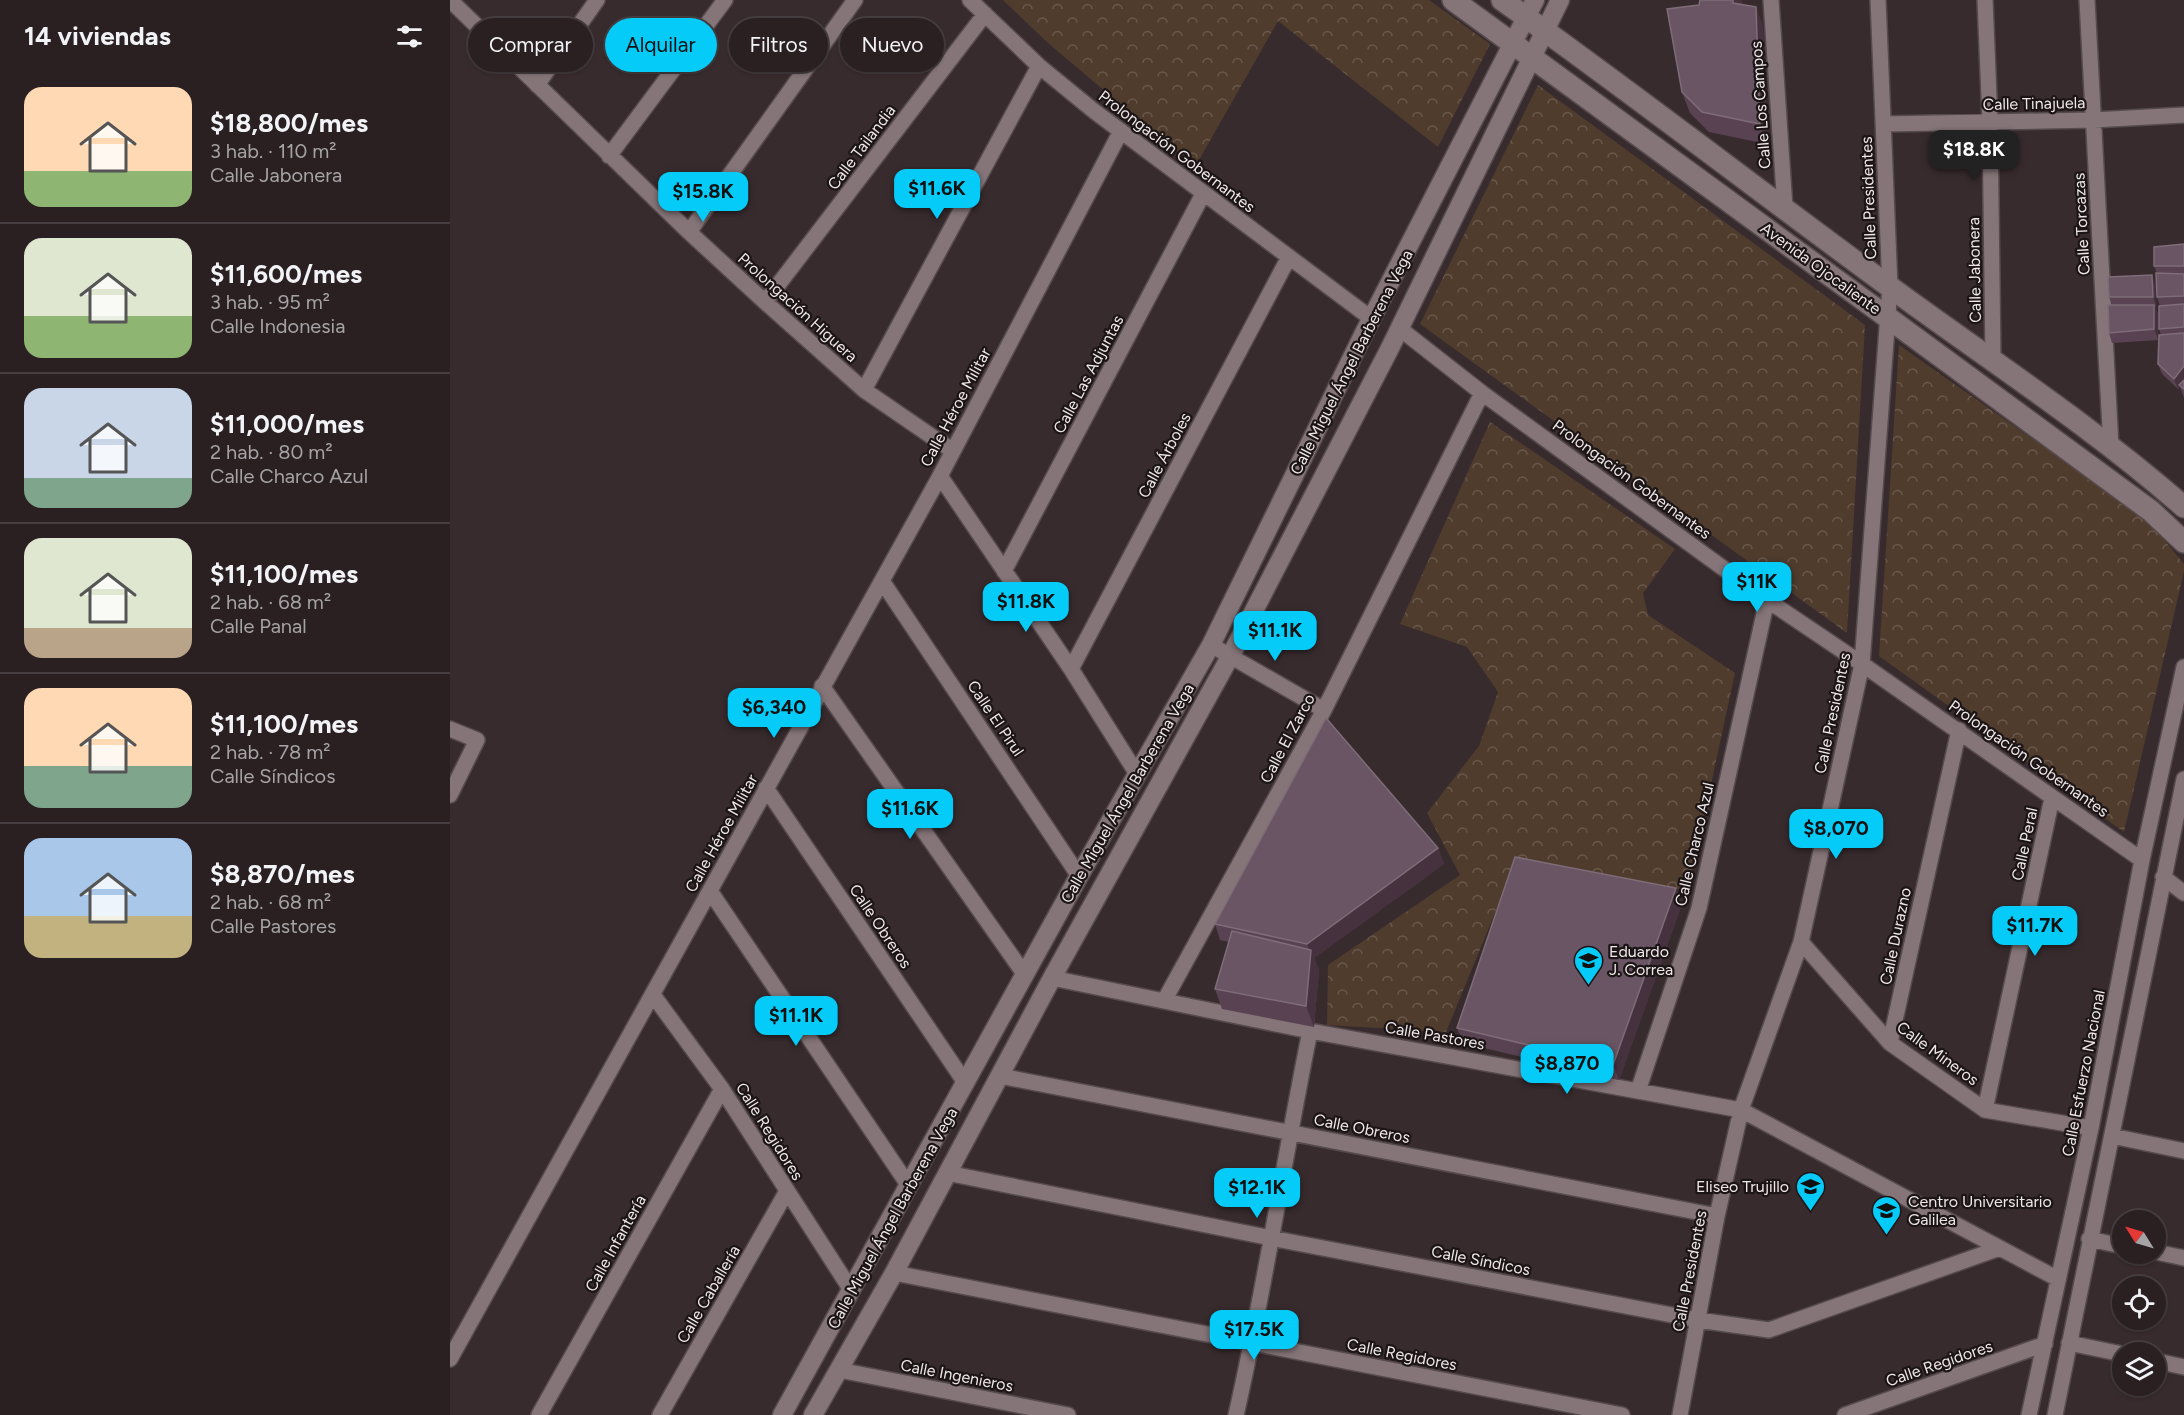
<!DOCTYPE html>
<html lang="es">
<head>
<meta charset="utf-8">
<style>
  body { margin:0; font-family:Figtree,sans-serif; background:#32282a; color:#f1f3f6; height:100vh; display:flex; flex-direction:column; font-size:22px; white-space:nowrap }
  * { box-sizing:border-box; margin:0 }
  p { font-size:20px; color:#a5a3a5 }
  .icon { flex:none; width:33px; height:33px; fill:none; stroke:currentColor; stroke-width:2; stroke-linecap:round; stroke-linejoin:round }
  .map { position:relative; flex:1; overflow:hidden }
  .panel { display:flex; flex-direction:column; background:#2a2022; width:450px }
  .panel>* { flex:none }
  .guide { position:absolute; left:18px; top:18px; width:570px; height:54px; display:flex; gap:12px }
  .needle { width:39px; rotate:307deg }
  .fabs { position:absolute; left:1662px; top:1210px; display:grid; gap:12px }
  .fabs a { display:grid; place-items:center; width:54px; height:54px; border-radius:50%; background:#2a2022; box-shadow:0 2px 4px #0004,0 0 0 2px #463e40; font-size:30px }
  .price { position:absolute; translate:-50% -51px; padding:0 14px; border-radius:12px; background:#05cbf9; color:#111; font-size:20px; line-height:39px; filter:drop-shadow(0 2px 3px #0008) }
  .price::after { content:''; position:absolute; left:50%; top:36px; width:18px; height:14px; margin-left:-9px; background:inherit; clip-path:polygon(0 0,100% 0,50% 100%) }
  .price.selected { background:#222; color:#fff }
  ul { padding:0; list-style:none }
  li { display:flex; align-items:center; gap:18px; height:150px; padding:0 24px }
  li+li { border-top:2px solid #463e40 }
  li span { display:grid; place-items:center; flex:none; width:168px; height:120px; border-radius:18px; color:#555 }
  li>.icon { margin-inline-start:auto }
  span .icon { width:72px; height:72px; fill:#fffc; stroke-width:1 }
  li b { font-size:26px }
  h2 { display:flex; justify-content:space-between; align-items:center; height:72px; padding:0 24px; font-size:26px }
  .pill { padding:0 21px; border-radius:27px; background:#2a2022; box-shadow:0 2px 4px #0004,0 0 0 2px #463e40; font-size:21px; line-height:54px }
  .pill.selected { background:#05cbf9; color:#111 }
  main { display:flex; flex:1; min-height:0 }
  .map>svg:first-child { display:block }
</style>
</head>
<body>
<main>
<section class="panel">
<h2>14 viviendas<svg class="icon" aria-label="filters" viewBox="0 0 24 24"><path d="M4 7h16M4 17h16"/><circle cx="9" cy="7" r="2"/><circle cx="15" cy="17" r="2"/></svg></h2>
<ul>
<li><span style="background:linear-gradient(#ffd9b3 70%,#8fb573 0)"><svg class="icon" aria-label="home" viewBox="0 0 24 24"><path d="M3 11l9-7 9 7M6 9v11h12V9"/></svg></span><div><b>$18,800/mes</b><p>3 hab. · 110 m²</p><p>Calle Jabonera</p></div></li>
<li><span style="background:linear-gradient(#dfe7d0 65%,#8fb573 0)"><svg class="icon" aria-label="home" viewBox="0 0 24 24"><path d="M3 11l9-7 9 7M6 9v11h12V9"/></svg></span><div><b>$11,600/mes</b><p>3 hab. · 95 m²</p><p>Calle Indonesia</p></div></li>
<li><span style="background:linear-gradient(#c9d6e8 75%,#7fa58c 0)"><svg class="icon" aria-label="home" viewBox="0 0 24 24"><path d="M3 11l9-7 9 7M6 9v11h12V9"/></svg></span><div><b>$11,000/mes</b><p>2 hab. · 80 m²</p><p>Calle Charco Azul</p></div></li>
<li><span style="background:linear-gradient(#dfe7d0 75%,#b9a48a 0)"><svg class="icon" aria-label="home" viewBox="0 0 24 24"><path d="M3 11l9-7 9 7M6 9v11h12V9"/></svg></span><div><b>$11,100/mes</b><p>2 hab. · 68 m²</p><p>Calle Panal</p></div></li>
<li><span style="background:linear-gradient(#ffd9b3 65%,#7fa58c 0)"><svg class="icon" aria-label="home" viewBox="0 0 24 24"><path d="M3 11l9-7 9 7M6 9v11h12V9"/></svg></span><div><b>$11,100/mes</b><p>2 hab. · 78 m²</p><p>Calle Síndicos</p></div></li>
<li><span style="background:linear-gradient(#a9c7e8 65%,#c2b280 0)"><svg class="icon" aria-label="home" viewBox="0 0 24 24"><path d="M3 11l9-7 9 7M6 9v11h12V9"/></svg></span><div><b>$8,870/mes</b><p>2 hab. · 68 m²</p><p>Calle Pastores</p></div></li>
</ul>
</section>
<div class="map">
<svg width="1734" height="1415" viewBox="0 0 1734 1415">
  <defs>
    <pattern id="park-crowns" width="20" height="18" patternUnits="userSpaceOnUse" patternTransform="scale(1.5)"><rect width="20" height="18" fill="#4f3c2d"/><path d="M2 6a3 3 0 1 1 6 0M12 15a3 3 0 1 1 6 0" fill="none" stroke="#69584b"/></pattern>
  </defs>
  <rect width="100%" height="100%" fill="#382b2e"/>
  <path fill="url(#park-crowns)" d="M553,0H979L1040,44L988,147L828,21L745,167L598,43Z
    M1088,85L1415,325L1397,633L970,324Z
    M1449,345L1698,520L1734,564V571L1674,832L1429,656Z
    M1040,422L1225,549L1193,593L1198,615L1285,673L1238,891L1066,862L996,1032L877,1025L878,965L1010,875L977,813L1029,746L1048,692L1017,647L950,624Z"/>
  <g fill="none" stroke-linecap="round" stroke-linejoin="round">
    <defs>
      <path id="minor" d="M0,0L239,232L315,302L414,390L503,451
        M520,0L589,66L644,111L922,319
        M1321,0L1335,208
        M1535,0L1540,121L1543,360
        M1637,0L1661,447
        M87,85L147,0
        M1433,124L1643,120L1734,115
        M159,156L275,0
        M239,232L405,0
        M315,302L535,14
        M949,328L1032,393L1317,600L1412,664L1692,860
        M414,390L589,66
        M490,476L621,669L687,774
        M554,571L753,194
        M432,581L629,876
        M761,645L874,710
        M621,669L839,257
        M372,686L575,975
        M0,729L27,740L0,795
        M316,788L516,1084
        M1713,877L1734,893
        M260,891L459,1186
        M1351,942L1440,1043L1535,1110L1641,1128
        M602,978L860,1031L1291,1110L1608,1279
        M203,995L272,1089L401,1290
        M714,1001L874,710L1032,393
        M1440,1043L1509,730
        M550,1076L1267,1216
        M1188,1091L1249,908L1317,600
        M1535,1110L1602,798
        M1662,1136L1734,1151
        M497,1173L821,1238L1248,1320L1319,1330L1550,1248
        M1639,1239L1672,1246
        M1706,1252L1734,1258
        M444,1273L1172,1415
        M1619,1343L1672,1354
        M0,1359L490,476L671,131
        M1706,1361L1734,1367
        M389,1370L618,1415
        M89,1415L272,1089
        M210,1415L337,1191
        M786,1415C815,1288 834,1159 860,1031
        M1230,1415L1267,1216L1291,1110L1351,942L1412,664L1440,287L1428,0
        M1395,1415L1595,1344
        M1579,1415L1641,1128L1692,860L1734,667
        M1605,1415L1734,779"/>
      <path id="tertiary" d="M332,1415L629,876L761,645L914,333L1085,0
        M363,1415L444,1273L602,978L781,655L940,348L1110,0"/>
      <path id="secondary" d="M1003,0L1437,317L1701,511L1734,542
        M1052,0C1183,93 1310,192 1440,287C1538,359 1642,426 1734,507"/>
    </defs>
    <use href="#minor" stroke="#554a4d" stroke-width="18"/>
    <use href="#tertiary" stroke="#554a4d" stroke-width="21"/>
    <use href="#secondary" stroke="#554a4d" stroke-width="24"/>
    <use href="#minor" stroke="#857579" stroke-width="15"/>
    <use href="#tertiary" stroke="#857579" stroke-width="18"/>
    <use href="#secondary" stroke="#857579" stroke-width="21"/>
  </g>
  <path fill="#594353" d="M1250,0H1291L1292,5L1306,7L1313,27L1317,144L1259,132L1240,113L1232,92Z
    M1734,244V398L1730,387L1728,389L1712,374L1708,364L1711,335L1709,329L1710,306L1707,297V273L1704,266Z
    M1706,286V307H1705L1708,315V340L1662,343L1659,333L1662,305L1659,297Z
    M988,848L994,864L864,958L869,970L864,1027L772,1009L765,989L779,942L770,940L765,924Z
    M1232,904L1169,1080L1013,1043L1007,1028Z"/>
  <path fill="#45323e" d="M1283,0H1291L1292,2L1290,24L1283,3Z
    M1306,7L1313,27L1317,144L1310,124Z
    M1702,275L1706,286V307L1703,297Z
    M1704,305L1708,315V340L1704,329Z
    M1734,366V381L1729,385L1730,387L1728,389L1724,379Z
    M988,848L994,864L864,958L869,970L864,1027L856,1006L861,954L857,944Z
    M1226,888L1232,904L1169,1080L1163,1065Z"/>
  <path fill="#695563" stroke="#7e6c78" stroke-width="1.5" d="M1250,0H1283V3L1306,7L1310,124L1252,112L1232,92L1217,9L1249,5Z
    M1734,244V266H1704V247Z
    M1706,273L1734,274V296L1707,297Z
    M1702,275L1703,297H1659L1658,277Z
    M1734,304V327L1709,329V306Z
    M1658,305H1704V329L1659,333Z
    M1734,333V366L1724,379L1708,364L1709,335Z
    M1734,380V389L1729,385Z
    M876,718L988,848L857,944L765,924Z
    M1065,857L1226,888L1163,1065L1007,1028Z
    M782,931L861,950L856,1006L765,989Z"/>
  <defs>
    <symbol id="school-pin" viewBox="-11 -11 22 30"><path d="M0 17L-7.5 6A9.5 9.5 0 1 1 7.5 6Z" fill="#05cbf9" stroke="#1b1516"/><path d="M0-5L7-2L0 1L-7-2ZM-4 1L0 2.5L4 1V4Q0 6-4 4Z" fill="#111"/></symbol>
    <symbol id="university-pin" viewBox="-11 -11 22 30"><path d="M0 17L-7.5 6A9.5 9.5 0 1 1 7.5 6Z" fill="#05cbf9" stroke="#1b1516"/><path d="M0-5L7-2L0 1L-7-2ZM-4 1L0 2.5L4 1V4Q0 6-4 4Z" fill="#111"/></symbol>
  </defs>
  <g fill-rule="evenodd">
    <use href="#school-pin" x="1122" y="944" width="33" height="45"/>
    <use href="#school-pin" x="1344" y="1170" width="33" height="45"/>
    <use href="#university-pin" x="1420" y="1194" width="33" height="45"/>
  </g>
  <g text-anchor="middle" stroke-width="4.5" stroke-linejoin="round" paint-order="stroke">
    <g font-size="16" fill="#efe6e8" stroke="#1b1516">
      <text transform="translate(1584 103) rotate(-1)" y="6">Calle Tinajuela</text>
      <text transform="translate(1310 105) rotate(-94)" y="6">Calle Los Campos</text>
      <text transform="translate(411 147) rotate(-53)" y="6">Calle Tailandia</text>
      <text transform="translate(727 151) rotate(37)" y="6">Prolongación Gobernantes</text>
      <text transform="translate(1418 198) rotate(-92)" y="6">Calle Presidentes</text>
      <text transform="translate(1631 224) rotate(-93)" y="6">Calle Torcazas</text>
      <text transform="translate(1371 268) rotate(36)" y="6">Avenida Ojocaliente</text>
      <text transform="translate(1524 270) rotate(-91)" y="6">Calle Jabonera</text>
      <text transform="translate(348 307) rotate(42)" y="6">Prolongación Higuera</text>
      <text transform="translate(901 362) rotate(-63)" y="6">Calle Miguel Ángel Barberena Vega</text>
      <text transform="translate(638 374) rotate(-62)" y="6">Calle Las Adjuntas</text>
      <text transform="translate(505 407) rotate(-62)" y="6">Calle Héroe Militar</text>
      <text transform="translate(714 455) rotate(-62)" y="6">Calle Árboles</text>
      <text transform="translate(1182 479) rotate(36)" y="6">Prolongación Gobernantes</text>
      <text transform="translate(1382 713) rotate(-78)" y="6">Calle Presidentes</text>
      <text transform="translate(546 718) rotate(56)" y="6">Calle El Pirul</text>
      <text transform="translate(837 738) rotate(-62)" y="6">Calle El Zarco</text>
      <text transform="translate(1579 758) rotate(35)" y="6">Prolongación Gobernantes</text>
      <text transform="translate(677 793) rotate(-60)" y="6">Calle Miguel Ángel Barberena Vega</text>
      <text transform="translate(271 833) rotate(-61)" y="6">Calle Héroe Militar</text>
      <text transform="translate(1244 844) rotate(-77)" y="6">Calle Charco Azul</text>
      <text transform="translate(1574 844) rotate(-78)" y="6">Calle Peral</text>
      <text transform="translate(431 926) rotate(56)" y="6">Calle Obreros</text>
      <text transform="translate(1445 936) rotate(-78)" y="6">Calle Durazno</text>
      <text transform="translate(985 1035) rotate(10)" y="6">Calle Pastores</text>
      <text transform="translate(1488 1053) rotate(36)" y="6">Calle Mineros</text>
      <text transform="translate(1633 1073) rotate(-79)" y="6">Calle Esfuerzo Nacional</text>
      <text transform="translate(912 1128) rotate(11)" y="6">Calle Obreros</text>
      <text transform="translate(320 1131) rotate(58)" y="6">Calle Regidores</text>
      <text transform="translate(442 1218) rotate(-61)" y="6">Calle Miguel Ángel Barberena Vega</text>
      <text transform="translate(165 1243) rotate(-61)" y="6">Calle Infantería</text>
      <text transform="translate(1031 1260) rotate(11)" y="6">Calle Síndicos</text>
      <text transform="translate(1239 1271) rotate(-79)" y="6">Calle Presidentes</text>
      <text transform="translate(258 1294) rotate(-60)" y="6">Calle Caballería</text>
      <text transform="translate(952 1354) rotate(11)" y="6">Calle Regidores</text>
      <text transform="translate(1489 1363) rotate(-19)" y="6">Calle Regidores</text>
      <text transform="translate(507 1375) rotate(11)" y="6">Calle Ingenieros</text>
    </g>
    <g font-size="16" fill="#efe6e8" stroke="#1b1516" text-anchor="start">
      <text x="1159" y="957">Eduardo<tspan x="1159" dy="18">J. Correa</tspan></text>
      <text x="1339" y="1192" text-anchor="end">Eliseo Trujillo</text>
      <text x="1458" y="1207">Centro Universitario<tspan x="1458" dy="18">Galilea</tspan></text>
    </g>
  </g>
</svg>
<div class="fabs">
<a><svg class="needle" viewBox="-14 -14 28 28"><path d="M0-13l5 13h-10z" fill="#e53935"/><path d="M0 13l5-13h-10z" fill="#a5a3a5"/></svg></a>
<a><svg class="icon" aria-label="locate" viewBox="0 0 24 24"><circle cx="12" cy="12" r="6"/><path d="M12 2v4M12 18v4M2 12h4M18 12h4"/></svg></a>
<a><svg class="icon" aria-label="layers" viewBox="0 0 24 24"><path d="M12 4l9 5-9 5-9-5zM3 14l9 5 9-5"/></svg></a>
</div>
<b class="price selected" style="left:1524px;top:181px">$18.8K</b>
<b class="price" style="left:487px;top:220px">$11.6K</b>
<b class="price" style="left:253px;top:223px">$15.8K</b>
<b class="price" style="left:1307px;top:613px">$11K</b>
<b class="price" style="left:576px;top:633px">$11.8K</b>
<b class="price" style="left:825px;top:662px">$11.1K</b>
<b class="price" style="left:324px;top:739px">$6,340</b>
<b class="price" style="left:460px;top:840px">$11.6K</b>
<b class="price" style="left:1386px;top:860px">$8,070</b>
<b class="price" style="left:1585px;top:957px">$11.7K</b>
<b class="price" style="left:346px;top:1047px">$11.1K</b>
<b class="price" style="left:1117px;top:1095px">$8,870</b>
<b class="price" style="left:807px;top:1219px">$12.1K</b>
<b class="price" style="left:804px;top:1361px">$17.5K</b>
<div class="guide">
<a class="pill">Comprar</a>
<a class="pill selected">Alquilar</a>
<a class="pill">Filtros</a>
<a class="pill">Nuevo</a>
</div>
</div>
</main>
</body>
</html>
